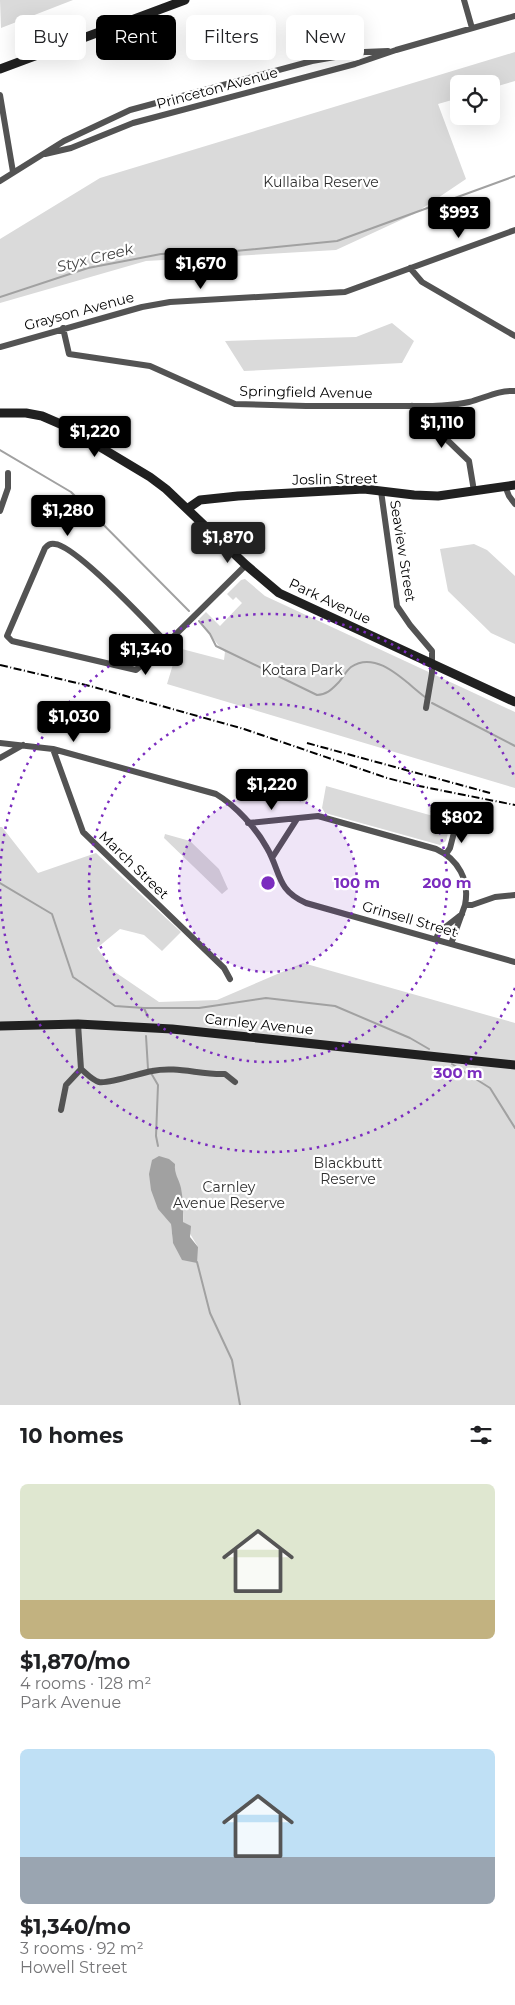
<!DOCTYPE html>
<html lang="en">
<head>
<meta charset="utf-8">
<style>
  body { margin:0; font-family:Montserrat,sans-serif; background:#f6f6f6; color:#202124; height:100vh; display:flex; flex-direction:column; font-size:19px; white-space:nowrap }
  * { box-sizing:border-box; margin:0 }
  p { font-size:16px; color:#757577 }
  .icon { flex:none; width:28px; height:28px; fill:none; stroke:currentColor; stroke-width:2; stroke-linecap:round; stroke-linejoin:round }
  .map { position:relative; height:1405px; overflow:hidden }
  .sheet { display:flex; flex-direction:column; background:#fff; flex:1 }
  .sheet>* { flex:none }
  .top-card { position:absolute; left:15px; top:15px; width:485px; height:45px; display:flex; gap:10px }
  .buttons { position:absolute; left:450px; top:75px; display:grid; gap:10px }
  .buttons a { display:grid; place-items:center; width:50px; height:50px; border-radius:8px; background:#fff; box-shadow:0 5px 20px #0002; font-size:25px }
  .price { position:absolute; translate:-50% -42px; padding:0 11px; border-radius:5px; background:#000; color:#fff; font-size:16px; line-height:32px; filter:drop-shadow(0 1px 2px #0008) }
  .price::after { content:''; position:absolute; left:50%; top:30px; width:15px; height:11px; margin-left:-8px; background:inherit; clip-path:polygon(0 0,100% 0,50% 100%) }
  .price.current { background:#222; color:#fff }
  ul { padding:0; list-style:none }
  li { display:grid; align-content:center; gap:10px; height:265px; padding:0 20px }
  li span { display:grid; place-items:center; height:155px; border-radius:8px; color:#555 }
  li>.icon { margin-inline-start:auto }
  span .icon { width:90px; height:90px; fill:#fffc; stroke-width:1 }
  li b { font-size:21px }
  h2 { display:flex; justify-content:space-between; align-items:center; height:60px; padding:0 20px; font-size:21px }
  .pill { padding:0 18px; border-radius:8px; background:#fff; box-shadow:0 5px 20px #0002; font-size:18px; line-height:45px }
  .pill.current { background:#000; color:#fff }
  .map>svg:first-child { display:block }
</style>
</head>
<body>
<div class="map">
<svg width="515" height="1405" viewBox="0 0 515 1405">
  <rect width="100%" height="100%" fill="#fff"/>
  <path fill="#dadada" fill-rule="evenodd" d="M0,0H73L1,28Z
    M515,52V81L491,88V84H459V98L438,104L466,179L414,214L336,250L146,261L0,303V239L100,178Z
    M392,323L414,341L402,363L244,371L225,341L356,337Z
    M474,544L487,550L515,576V644L491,633L448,591L440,549Z
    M245,579L265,596L515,712V788L167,684L178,648L224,660L225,652C214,643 209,630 199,619L206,612L220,626L242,603L236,597L233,600L227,594L241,580Z
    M326,786L451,821L446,841L440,845L325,813L322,808Z
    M0,827H2L38,873L96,853L181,932L162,951L144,935L120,929L97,948L115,972L159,1002L217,1000L303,963L515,1023V1405H0ZM175,1165L174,1172L180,1187L184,1214L183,1222L198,1247L173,1243L171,1224Z
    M165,834L190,841L219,869L228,889L222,894L164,838Z"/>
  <path fill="#a1a1a1" d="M159,1156L169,1159L175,1164C174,1174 179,1179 181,1188C183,1199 184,1211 183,1222L191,1226L190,1237L198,1247L197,1263L182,1260L173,1243L171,1224L158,1209L151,1190L149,1174L152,1160Z"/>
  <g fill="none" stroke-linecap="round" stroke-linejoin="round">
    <path stroke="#a1a1a1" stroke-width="2" d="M0,297L88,268L161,254L235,251L337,241L515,176
      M0,450L71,492L189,611
      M199,621L210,634L216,646L317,695C327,695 332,689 339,682C343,677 347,670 351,667C377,649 406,683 425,697
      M432,703L515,746
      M0,883L52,914L73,977L115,1006L144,1008H199L266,998L335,1006L410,1038L429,1049
      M144,1008L148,1017
      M146,1036L148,1069
      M452,1064L490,1088L515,1128
      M151,1073L158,1085L156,1136L158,1146
      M197,1262L210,1313L232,1360L240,1405"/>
    <path stroke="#535353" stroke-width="6" d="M464,0L472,28
      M0,95L13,172
      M45,154L71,148L133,123L355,64L396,50L515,16
      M0,181L64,141L130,110L312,61L364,52L388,51
      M410,268L422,282L515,336
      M63,328L69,354L150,366L235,404L306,406H433C445,405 457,405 469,402C485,398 498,390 515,391
      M0,347L142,307L170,302L345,292L515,230
      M412,406L469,461L474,491
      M505,486L509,496L515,504
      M381,491L397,606L410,625L432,651V673L426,708
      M0,511L8,488V473
      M167,643C149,624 76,546 55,544C50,543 48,545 45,548L7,636L12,641L136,670L167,643L246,565
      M0,743L53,749L216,794C236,806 256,828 267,848C281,872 276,890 306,903L515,962
      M53,749L83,832L224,968L230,979
      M0,758L23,745
      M248,823L318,816L436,849C458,859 470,880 465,905
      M446,854L450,848L456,825
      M272,858L297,819
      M436,939L439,932L462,914
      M451,944L465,905H472L495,897L515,895
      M78,1024L81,1069C86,1073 92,1080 99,1082C109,1084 140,1073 152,1071C177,1066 200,1075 225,1074L235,1082
      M61,1110L66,1085L81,1069"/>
    <path stroke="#202020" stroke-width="9" d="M0,69L185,0
      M0,413H26L42,416L65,426L150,477L166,489L246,565L279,593L515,702
      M187,509L200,500L238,496L364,489L414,495L438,496L515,485
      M0,1026L78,1024L172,1029L515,1065"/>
    <path stroke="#000" stroke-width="2" stroke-dasharray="8 2.5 1 2.5" stroke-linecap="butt" d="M0,665L90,686L244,729L387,778L414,785L515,805
      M307,743L490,793"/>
  </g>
  <circle cx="268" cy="883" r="89" fill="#7b2cbf" fill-opacity=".12"/>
  <g fill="none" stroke="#7b2cbf" stroke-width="2.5" stroke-dasharray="2.5 5">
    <circle cx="268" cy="883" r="89"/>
    <circle cx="268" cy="883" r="179"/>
    <path d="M515 988A268 268 0 0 1 0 885M0 881A268 268 0 0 1 515 778"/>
  </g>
  <g text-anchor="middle" stroke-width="4.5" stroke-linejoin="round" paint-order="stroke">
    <g font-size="14" fill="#000" stroke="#fff">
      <text transform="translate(217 88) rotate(-15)" y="5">Princeton Avenue</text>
      <text transform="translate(79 311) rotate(-15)" y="5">Grayson Avenue</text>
      <text transform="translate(306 392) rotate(1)" y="5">Springfield Avenue</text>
      <text transform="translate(335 479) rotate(-1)" y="5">Joslin Street</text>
      <text transform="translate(403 551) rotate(81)" y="5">Seaview Street</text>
      <text transform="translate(330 601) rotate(25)" y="5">Park Avenue</text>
      <text transform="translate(134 865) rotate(44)" y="5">March Street</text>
      <text transform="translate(410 919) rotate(16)" y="5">Grinsell Street</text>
      <text transform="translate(259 1024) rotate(6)" y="5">Carnley Avenue</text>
    </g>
    <g font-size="14" fill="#313131" stroke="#fff">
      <text x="321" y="187">Kullaiba Reserve</text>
      <text x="302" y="675">Kotara Park</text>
      <text x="348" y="1168">Blackbutt<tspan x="348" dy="16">Reserve</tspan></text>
      <text x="229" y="1192">Carnley<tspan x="229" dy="16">Avenue Reserve</tspan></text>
    </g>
    <g font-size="15" font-style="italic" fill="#424242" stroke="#fff">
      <text transform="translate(95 258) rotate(-14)" y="5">Styx Creek</text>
    </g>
  </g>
  <circle cx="268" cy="883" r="8" fill="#7b2cbf" stroke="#fff" stroke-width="2.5"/>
  <g font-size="15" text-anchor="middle" font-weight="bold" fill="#7b2cbf" stroke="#fff" stroke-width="4.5" stroke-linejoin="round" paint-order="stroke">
    <text x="357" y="888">100 m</text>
    <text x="447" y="888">200 m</text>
    <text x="458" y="1078">300 m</text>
  </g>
</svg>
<div class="buttons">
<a><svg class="icon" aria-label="locate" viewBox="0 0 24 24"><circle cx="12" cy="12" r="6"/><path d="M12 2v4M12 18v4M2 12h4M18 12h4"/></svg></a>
</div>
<b class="price" style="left:459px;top:239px">$993</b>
<b class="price" style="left:201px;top:290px">$1,670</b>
<b class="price" style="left:442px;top:449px">$1,110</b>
<b class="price" style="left:95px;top:458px">$1,220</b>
<b class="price" style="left:68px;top:537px">$1,280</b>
<b class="price current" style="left:228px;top:564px">$1,870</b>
<b class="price" style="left:146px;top:676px">$1,340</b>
<b class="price" style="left:74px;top:743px">$1,030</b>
<b class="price" style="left:272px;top:811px">$1,220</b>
<b class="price" style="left:462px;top:844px">$802</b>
<div class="top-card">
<a class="pill">Buy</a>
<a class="pill current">Rent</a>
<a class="pill">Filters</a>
<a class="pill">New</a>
</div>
</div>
<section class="sheet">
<h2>10 homes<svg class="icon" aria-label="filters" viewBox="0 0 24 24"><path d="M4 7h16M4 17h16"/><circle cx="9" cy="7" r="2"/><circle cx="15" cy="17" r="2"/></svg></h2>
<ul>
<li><span style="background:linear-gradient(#dfe7d0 75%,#c2b280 0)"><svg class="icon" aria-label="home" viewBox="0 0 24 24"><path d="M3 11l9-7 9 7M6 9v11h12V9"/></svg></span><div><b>$1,870/mo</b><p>4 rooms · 128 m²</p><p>Park Avenue</p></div></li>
<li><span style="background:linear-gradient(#bfe0f5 70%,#9aa5b1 0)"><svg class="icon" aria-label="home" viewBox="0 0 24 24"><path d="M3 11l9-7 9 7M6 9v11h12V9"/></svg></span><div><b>$1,340/mo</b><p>3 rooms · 92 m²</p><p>Howell Street</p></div></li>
</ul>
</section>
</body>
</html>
